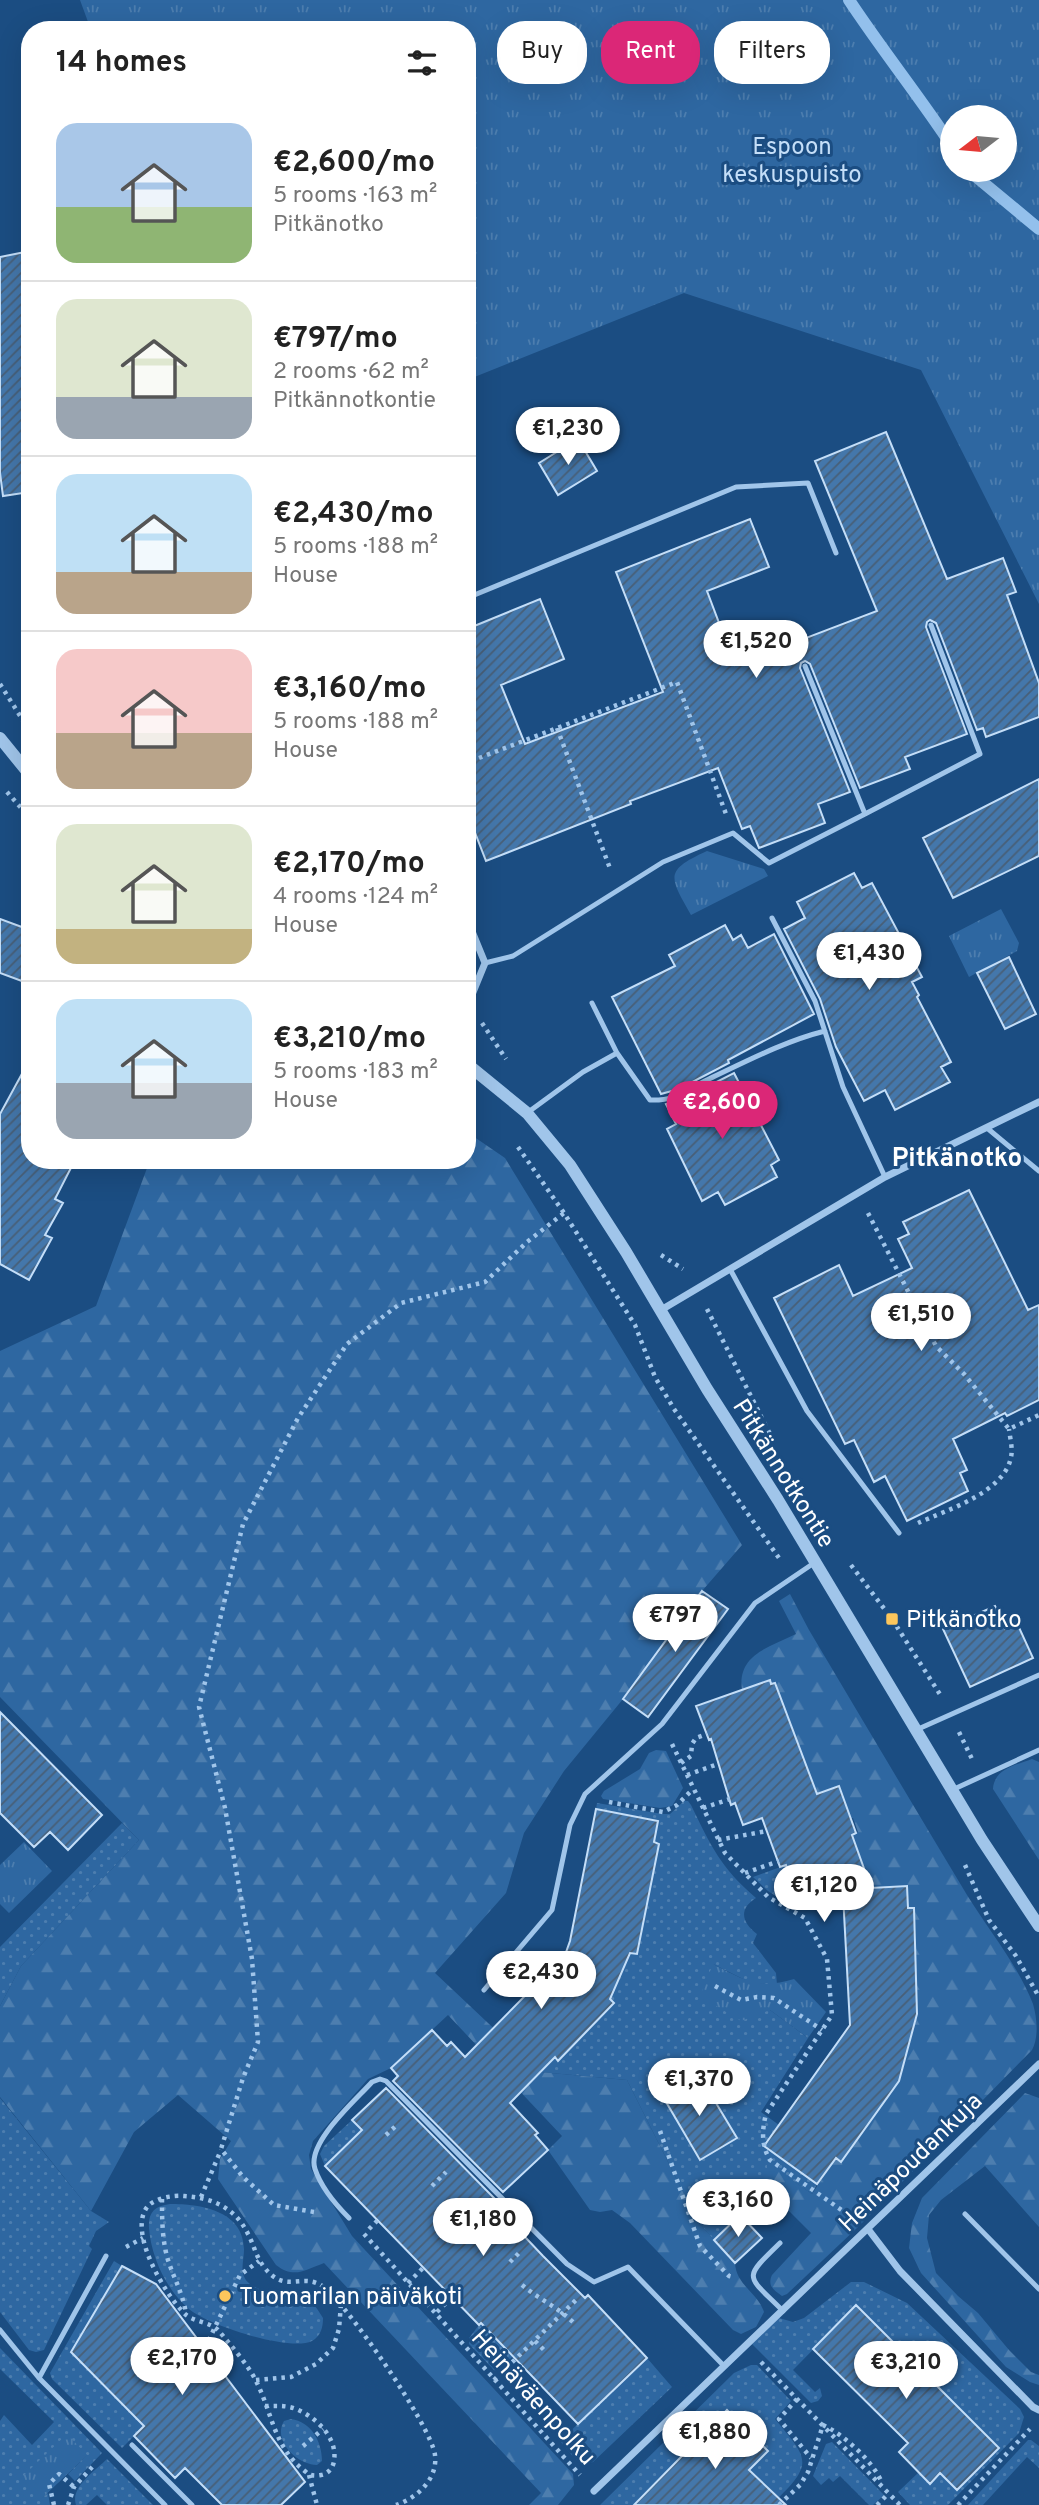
<!DOCTYPE html>
<html lang="en">
<head>
<meta charset="utf-8">
<style>
  body { margin:0; font-family:Overpass,sans-serif; background:#f2f2f2; color:#222; height:100vh; display:flex; flex-direction:column; font-size:26px; white-space:nowrap }
  * { box-sizing:border-box; margin:0 }
  p { font-size:23px; color:#767676 }
  .icon { flex:none; width:38px; height:38px; fill:none; stroke:currentColor; stroke-width:2; stroke-linecap:round; stroke-linejoin:round }
  .map { position:relative; flex:1; overflow:hidden }
  .details { position:absolute; left:21px; top:21px; width:455px; height:1148px; display:flex; flex-direction:column; background:#fff; border-radius:28px; box-shadow:0 7px 28px #0002 }
  .details>* { flex:none }
  .banner { position:absolute; left:497px; top:21px; width:436px; height:63px; display:flex; gap:14px }
  .needle { width:46px; rotate:254deg }
  .controls { position:absolute; left:940px; top:105px; display:grid; gap:14px }
  .controls a { display:grid; place-items:center; width:77px; height:77px; border-radius:50%; background:#fff; box-shadow:0 7px 28px #0002; font-size:35px }
  .price { position:absolute; translate:-50% -60px; padding:0 16px; border-radius:24px; background:#fff; color:#222; font-size:23px; line-height:46px; filter:drop-shadow(0 2px 4px #0008) }
  .price::after { content:''; position:absolute; left:50%; top:42px; width:21px; height:16px; margin-left:-10px; background:inherit; clip-path:polygon(0 0,100% 0,50% 100%) }
  .price.selected { background:#db2777; color:#fff }
  ul { padding:0; list-style:none }
  li { display:flex; align-items:center; gap:21px; height:175px; padding:0 35px }
  li+li { border-top:2px solid #e0e0e0 }
  li span { display:grid; place-items:center; flex:none; width:196px; height:140px; border-radius:21px; color:#555 }
  li>.icon { margin-inline-start:auto }
  span .icon { width:84px; height:84px; fill:#fffc; stroke-width:1 }
  li b { font-size:30px }
  h2 { display:flex; justify-content:space-between; align-items:center; height:84px; padding:0 35px; font-size:30px }
  .pill { padding:0 24px; border-radius:28px; background:#fff; box-shadow:0 7px 28px #0002; font-size:24px; line-height:63px }
  .pill.selected { background:#db2777; color:#fff }
  .map>svg:first-child { display:block }
</style>
</head>
<body>
<div class="map">
<svg width="1039" height="2505" viewBox="0 0 1039 2505">
  <defs>
    <pattern id="grass-dots" width="8" height="8" patternUnits="userSpaceOnUse" patternTransform="scale(1.75)"><rect width="8" height="8" fill="#2e67a1"/><path d="M2 2h.1M6 6h.1" fill="none" stroke="#4d7eaf" stroke-width="1.8" stroke-linecap="round"/></pattern>
    <pattern id="forest-firs" width="22" height="20" patternUnits="userSpaceOnUse" patternTransform="scale(1.75)"><rect width="22" height="20" fill="#2e67a1"/><path d="M5 1l3.5 6h-7zM16 11l3.5 6h-7z" fill="#4d7eaf"/></pattern>
    <pattern id="park-tufts" width="24" height="20" patternUnits="userSpaceOnUse" patternTransform="scale(1.75)"><rect width="24" height="20" fill="#2e67a1"/><path d="M3 7l-1-3M5 7V3M7 7l1-3M15 17l-1-3M17 17v-4M19 17l1-3" fill="none" stroke="#4d7eaf"/></pattern>
    <pattern id="building-hatch" width="6" height="6" patternUnits="userSpaceOnUse" patternTransform="scale(1.75)"><rect width="6" height="6" fill="#4477ab"/><path d="M-1 1l2-2M0 6l6-6M5 7l2-2" fill="none" stroke="#485f77"/></pattern>
  </defs>
  <rect width="100%" height="100%" fill="#1b4d82"/>
  <path fill="url(#grass-dots)" d="M684,1801H688L691,1805C711,1846 720,1867 756,1898C738,1909 742,1923 757,1934L753,1943L776,1973L777,1985L751,1983L713,1964L770,2010L808,2038L761,2112L793,2135L778,2156L817,2184L812,2194L767,2163V2189L714,2240L698,2222L627,2080L540,2072L555,2057L559,2061L569,2050L577,2034L581,2037L614,2003L610,1999L630,1953L637,1954L659,1844L596,1809L597,1803L662,1814H670Z
    M122,1823L139,1840L21,1966L0,2006V1947Z
    M786,1865L796,1892L839,1877L843,1889L792,1907L768,1891L753,1877Z
    M0,2098L91,2211L109,2222L96,2231L89,2246L92,2249L44,2350L36,2352L29,2350L0,2312Z
    M352,2120L362,2130L325,2166L320,2154L324,2146Z
    M170,2204C200,2204 243,2210 244,2249C244,2262 238,2275 250,2284C279,2305 293,2268 323,2318C323,2327 321,2336 312,2341C289,2352 208,2325 189,2309C167,2291 151,2257 149,2228C148,2213 154,2206 170,2204Z
    M114,2261L122,2266L71,2352L144,2426L122,2448L52,2379L50,2373Z
    M554,2266L574,2287V2295L498,2371L494,2370L469,2344V2338L479,2325L525,2282L531,2288Z
    M851,2282H864L907,2303L1020,2409L1024,2417L1019,2433L948,2505H910L898,2492L919,2472L930,2483L940,2473L957,2490L999,2447L856,2306L793,2370L815,2392L820,2388L822,2396L818,2401L811,2403L752,2344L779,2318L793,2322L804,2318Z
    M0,2348L102,2453L75,2481L68,2474L87,2455L41,2499L48,2493L50,2505H0V2421L4,2415L32,2445L54,2422L0,2369Z
    M647,2358L672,2387L593,2462C578,2468 569,2451 560,2441Z
    M751,2365H757L791,2401L775,2419C808,2459 815,2463 774,2502L761,2481L749,2470L768,2451L727,2411L634,2505H600L734,2373Z
    M291,2419C311,2422 322,2441 322,2461L317,2465C298,2465 272,2441 284,2421Z
    M1028,2440H1031L1039,2446V2468L1027,2457L983,2505H968Z
    M832,2442L884,2495L873,2505H869L840,2476L833,2482L829,2478L821,2485L813,2476L826,2444Z
    M107,2459L153,2505H107L97,2495L86,2505H76C70,2487 95,2471 107,2459Z"/>
  <path fill="url(#forest-firs)" d="M467,1132L505,1158L742,1545L702,1591L623,1699L564,1771L524,1833L506,1893L435,1973L540,2072L627,2080L698,2222L735,2263C736,2285 758,2293 764,2312L756,2327L741,2334L733,2330L630,2223L612,2210L600,2212L590,2210L548,2150L562,2136L448,2015L391,2068L368,2079L313,2141L309,2155L311,2169L352,2236L573,2474L574,2485L558,2505H529L541,2493L324,2263C305,2270 294,2279 276,2265L218,2179L220,2159L231,2141L178,2095L134,2132L91,2211L0,2097V2006L21,1966L139,1840L0,1697V1351L96,1306L150,1160H467Z
    M790,1594L809,1630C862,1719 914,1807 967,1895C988,1929 1019,1967 1033,2004C1037,2018 1039,2037 1032,2050L858,2227L787,2294L782,2296C774,2290 767,2286 772,2275L811,2233L767,2189V2162L812,2194L836,2158L841,2162L896,2086L903,2068L916,2020L917,2002L915,1972L908,1940L916,1939L914,1909L908,1908L907,1886L843,1889L839,1877L864,1867L852,1835L858,1832L853,1818L846,1819V1804L839,1786L811,1796L791,1723L786,1724L777,1699L781,1697L775,1683L771,1684L769,1680L742,1690C737,1654 770,1647 796,1634L779,1601Z
    M656,1750L666,1751L683,1788L672,1806L660,1808L603,1799L601,1796L604,1791L640,1769L649,1753Z
    M1032,1759L1039,1762V1860L993,1789C994,1769 1016,1765 1032,1759Z
    M1025,2093L1039,2098V2227L985,2166L941,2200L929,2215L927,2238L936,2273L958,2296L978,2313L1009,2350L1031,2372L1039,2375V2385L1030,2382L1006,2367L921,2273L909,2248L912,2223L922,2198Z"/>
  <path fill="url(#park-tufts)" fill-rule="evenodd" d="M80,0H1039V604L921,370L684,293L467,380V30H91ZM1004,117V170H952V117Z
    M707,851L764,869L768,876L691,915C670,877 663,871 707,851Z
    M1001,909L1019,943L1017,951L969,977L949,936Z
    M24,1842L52,1871L9,1913L0,1904V1865Z
    M713,1964C744,1980 759,1990 794,1979L826,2012L808,2038L770,2010L741,2021L700,1996Z
    M67,2434L87,2455L41,2499L21,2478Z"/>
  <g fill="none" stroke-linecap="round" stroke-linejoin="round">
    <path stroke="#93c0ec" stroke-width="12" d="M849,0C882,50 919,96 952,146
      M968,170L1039,229"/>
  </g>
  <path fill="url(#building-hatch)" stroke="#c4def8" stroke-width="2" d="M30,251V492L3,496L0,473V257Z
    M886,432L947,579L1003,558L1016,592L1007,595L1039,683V717L986,737L983,728L977,730L936,623L930,620L927,622L926,627L967,734L905,757L910,769L860,788L810,664L805,661L801,663L800,668L850,792L818,804L825,823L759,848L750,826L742,829L718,768L630,801L631,804L486,861L467,812V629L540,599L564,659L501,685L525,744L663,692L616,572L750,519L769,567L707,591L735,665L877,611L815,461Z
    M578,439L597,471L558,495L539,463Z
    M1039,779V856L953,898L923,838Z
    M854,873L862,888L872,883L922,977L912,982L919,995L917,997L951,1062L941,1067L950,1082L895,1110L885,1090L864,1101L836,1047L820,999L784,929L805,918L797,902Z
    M0,919L30,930V984L0,973Z
    M725,925L733,940L741,935L748,948L774,934L814,1014L728,1060L729,1063L679,1089L661,1094L612,997L675,966L669,955Z
    M1009,957L1036,1014L1005,1029L977,973Z
    M30,1059V1160H75L55,1199L63,1203L45,1235L52,1238L29,1280L0,1264V1114Z
    M734,1073L779,1160L771,1165L777,1177L725,1205L718,1192L702,1201L667,1129L676,1124L666,1104L683,1099Z
    M969,1190L1028,1310L1039,1305V1400L1007,1416L1005,1413L953,1439L967,1470L960,1473L968,1491L907,1521L885,1476L874,1482L854,1440L845,1444L774,1298L839,1265L853,1296L912,1268L898,1239L909,1234L903,1222Z
    M702,1591L728,1609L648,1717L623,1699Z
    M995,1606L1005,1629L1017,1623L1033,1658L970,1687L943,1629Z
    M770,1680L771,1684L775,1683L817,1794L839,1786L856,1833L852,1835L871,1888L907,1886L908,1908H914L917,2014L899,2081L841,2162L836,2158L817,2184L764,2146L850,2025L842,1876L795,1892L786,1865L780,1867L762,1818L743,1825L735,1803L731,1805L711,1739L709,1740L696,1706Z
    M0,1712L102,1815L68,1850L50,1832L34,1847L0,1813Z
    M596,1809L658,1821L654,1842L659,1844L637,1954L630,1953L610,1999L614,2003L558,2061L555,2057L510,2103L538,2133L535,2135L548,2150L503,2192L393,2081L398,2076L391,2068L432,2030L447,2046L451,2042L465,2057L565,1955L570,1941Z
    M692,2078L697,2087L704,2083L737,2138L700,2160L662,2095Z
    M386,2088L495,2199L492,2202L543,2256L585,2298L588,2295L647,2358L578,2424L481,2323L479,2325L325,2166L362,2130L352,2120Z
    M740,2215L762,2238L735,2263L714,2240Z
    M122,2266L156,2284L305,2482L281,2505H222L185,2468L175,2478L134,2436L144,2426L71,2352Z
    M856,2305L999,2448L957,2490L940,2473L930,2484L899,2452L908,2443L813,2349Z
    M727,2410L768,2451L749,2470L786,2505H634Z"/>
  <g fill="none" stroke-linecap="round" stroke-linejoin="round">
    <path stroke="#a0c5ea" stroke-width="4.5" stroke-dasharray="3.5 5" stroke-linecap="butt" d="M0,684L24,722
      M557,728L611,871
      M479,758L677,682L726,814
      M7,792L30,818
      M482,1023L506,1059
      M518,1147L564,1213L635,1325L655,1377L674,1409L779,1558
      M868,1213L936,1346L964,1374L1009,1429L1039,1415
      M661,1255L683,1269
      M707,1309L771,1436
      M918,1523C947,1510 1005,1492 1011,1457C1013,1449 1010,1438 1009,1429
      M851,1565L892,1619L941,1696
      M959,1732L972,1759
      M672,1744L725,1853L768,1897L805,1918L827,1959L832,2015L766,2114C762,2130 761,2145 770,2160L850,2216
      M681,1763L691,1756L692,1744L696,1738L707,1734
      M687,1775L718,1764
      M609,1802L663,1812L677,1805L693,1789
      M703,1808L730,1799
      M718,1840L767,1831
      M965,1865L989,1920L1016,1956L1039,1997
      M745,1873L779,1861
      M715,1986L741,2000L757,1997L774,1998L822,2030
      M660,2131L700,2246L729,2276L733,2277
      M386,2135L398,2124
      M432,2186L446,2172
      M201,2197L221,2150
      M162,2199C162,2219 162,2240 168,2260C174,2279 182,2291 186,2313
      M314,2212L274,2205L243,2177L221,2149L243,2078L258,2042L252,1959L225,1808L199,1707L243,1524L298,1418L347,1344L401,1303L485,1282L527,1242L564,1213
      M457,2213L472,2200
      M369,2229L378,2220
      M364,2234C437,2314 508,2395 580,2475
      M126,2247L143,2238
      M510,2262L522,2250
      M408,2283L424,2267
      M522,2285C539,2299 559,2308 575,2324
      M437,2312L452,2297
      M535,2341L546,2352
      M205,2348L240,2275L259,2261
      M761,2362L900,2505
      M256,2380L291,2377L316,2364L333,2348L339,2329L341,2304
      M494,2380L578,2298
      M797,2399L779,2419L811,2458
      M265,2406C276,2406 286,2405 296,2409C316,2417 338,2438 334,2461C333,2468 328,2474 321,2475C315,2476 310,2476 306,2472C273,2447 273,2414 256,2381C249,2366 229,2343 218,2330C210,2322 194,2322 185,2314C166,2296 125,2229 149,2205C157,2198 173,2195 184,2196C212,2198 235,2207 248,2234C254,2245 256,2257 264,2267C286,2296 303,2270 325,2288C350,2309 431,2426 435,2455C438,2479 417,2498 396,2505
      M303,2446L323,2429
      M309,2475L317,2505
      M54,2505L49,2484L59,2474L74,2487
      M68,2505L74,2487L94,2465
      M779,2505L800,2485L808,2472L823,2425C843,2434 874,2462 882,2483
      M877,2505L889,2493
      M958,2505L1030,2429"/>
    <path stroke="#a0c5ea" stroke-width="5" d="M467,598L736,487L808,483L836,553
      M865,814L980,754L931,625
      M772,918L815,1001L843,1087L885,1177
      M485,963L513,956L663,862L733,833L769,863L865,814L805,666
      M592,1003L617,1053L650,1100C678,1101 685,1090 709,1079C747,1061 785,1041 825,1031
      M527,1113L583,1072L617,1053
      M987,1128L1039,1171
      M730,1269L807,1411L899,1533
      M916,1730L1039,1675
      M952,1790L1039,1750
      M484,1990L552,1910L570,1825L585,1794L662,1724L755,1603L814,1563
      M965,2214L1039,2289
      M349,2218C336,2205 321,2187 315,2169C306,2143 356,2100 372,2082L380,2079L386,2081L567,2264L594,2282L628,2267L724,2366
      M780,2243C742,2280 746,2274 783,2311
      M0,2330L39,2378L165,2505
      M39,2378L106,2256
      M132,2445L192,2505"/>
    <path stroke="#a0c5ea" stroke-width="7" d="M467,919L485,963L467,1007
      M661,1310L885,1177L1039,1102
      M868,2229L900,2271L1033,2407L1039,2410
      M594,2491L1039,2064"/>
    <path stroke="#a0c5ea" stroke-width="12" d="M0,738L30,775
      M467,1064L527,1113L570,1165L626,1252L707,1389L778,1500L982,1840L1039,1926"/>
  </g>
  <g fill="#fcc65c" stroke="#1b4d82" stroke-width="2.5">
    <rect x="885" y="1612" width="14" height="14" rx="3.5"/>
    <circle cx="225" cy="2296" r="7"/>
  </g>
  <g text-anchor="middle" stroke-width="6" stroke-linejoin="round" paint-order="stroke">
    <g font-size="24" fill="#c4def8" stroke="#1b4d82">
      <text x="792" y="154">Espoon<tspan x="792" dy="28">keskuspuisto</tspan></text>
    </g>
    <g font-size="24" fill="#fff" stroke="#1b4d82">
      <text transform="translate(784 1473) rotate(58)" y="8">Pitkännotkontie</text>
      <text transform="translate(910 2162) rotate(-44)" y="8">Heinäpoudankuja</text>
      <text transform="translate(534 2397) rotate(48)" y="8">Heinäväenpolku</text>
    </g>
    <g font-size="24" fill="#fff" stroke="#1b4d82" text-anchor="start">
      <text x="906" y="1627">Pitkänotko</text>
      <text x="239" y="2304">Tuomarilan päiväkoti</text>
    </g>
    <g font-size="26" font-weight="bold" fill="#fff" stroke="#1b4d82">
      <text x="957" y="1166">Pitkänotko</text>
    </g>
  </g>
</svg>
<div class="controls">
<a><svg class="needle" viewBox="-14 -14 28 28"><path d="M0-13l5 13h-10z" fill="#e53935"/><path d="M0 13l5-13h-10z" fill="#767676"/></svg></a>
</div>
<b class="price" style="left:568px;top:467px">€1,230</b>
<b class="price" style="left:756px;top:680px">€1,520</b>
<b class="price" style="left:869px;top:992px">€1,430</b>
<b class="price selected" style="left:722px;top:1141px">€2,600</b>
<b class="price" style="left:921px;top:1353px">€1,510</b>
<b class="price" style="left:675px;top:1654px">€797</b>
<b class="price" style="left:824px;top:1924px">€1,120</b>
<b class="price" style="left:541px;top:2011px">€2,430</b>
<b class="price" style="left:699px;top:2118px">€1,370</b>
<b class="price" style="left:738px;top:2239px">€3,160</b>
<b class="price" style="left:483px;top:2258px">€1,180</b>
<b class="price" style="left:182px;top:2397px">€2,170</b>
<b class="price" style="left:906px;top:2401px">€3,210</b>
<b class="price" style="left:715px;top:2471px">€1,880</b>
<div class="banner">
<a class="pill">Buy</a>
<a class="pill selected">Rent</a>
<a class="pill">Filters</a>
</div>
<section class="details">
<h2>14 homes<svg class="icon" aria-label="filters" viewBox="0 0 24 24"><path d="M4 7h16M4 17h16"/><circle cx="9" cy="7" r="2"/><circle cx="15" cy="17" r="2"/></svg></h2>
<ul>
<li><span style="background:linear-gradient(#a9c7e8 60%,#8fb573 0)"><svg class="icon" aria-label="home" viewBox="0 0 24 24"><path d="M3 11l9-7 9 7M6 9v11h12V9"/></svg></span><div><b>€2,600/mo</b><p>5 rooms · 163 m²</p><p>Pitkänotko</p></div></li>
<li><span style="background:linear-gradient(#dfe7d0 70%,#9aa5b1 0)"><svg class="icon" aria-label="home" viewBox="0 0 24 24"><path d="M3 11l9-7 9 7M6 9v11h12V9"/></svg></span><div><b>€797/mo</b><p>2 rooms · 62 m²</p><p>Pitkännotkontie</p></div></li>
<li><span style="background:linear-gradient(#bfe0f5 70%,#b9a48a 0)"><svg class="icon" aria-label="home" viewBox="0 0 24 24"><path d="M3 11l9-7 9 7M6 9v11h12V9"/></svg></span><div><b>€2,430/mo</b><p>5 rooms · 188 m²</p><p>House</p></div></li>
<li><span style="background:linear-gradient(#f6c9c9 60%,#b9a48a 0)"><svg class="icon" aria-label="home" viewBox="0 0 24 24"><path d="M3 11l9-7 9 7M6 9v11h12V9"/></svg></span><div><b>€3,160/mo</b><p>5 rooms · 188 m²</p><p>House</p></div></li>
<li><span style="background:linear-gradient(#dfe7d0 75%,#c2b280 0)"><svg class="icon" aria-label="home" viewBox="0 0 24 24"><path d="M3 11l9-7 9 7M6 9v11h12V9"/></svg></span><div><b>€2,170/mo</b><p>4 rooms · 124 m²</p><p>House</p></div></li>
<li><span style="background:linear-gradient(#bfe0f5 60%,#9aa5b1 0)"><svg class="icon" aria-label="home" viewBox="0 0 24 24"><path d="M3 11l9-7 9 7M6 9v11h12V9"/></svg></span><div><b>€3,210/mo</b><p>5 rooms · 183 m²</p><p>House</p></div></li>
</ul>
</section>
</div>
</body>
</html>
